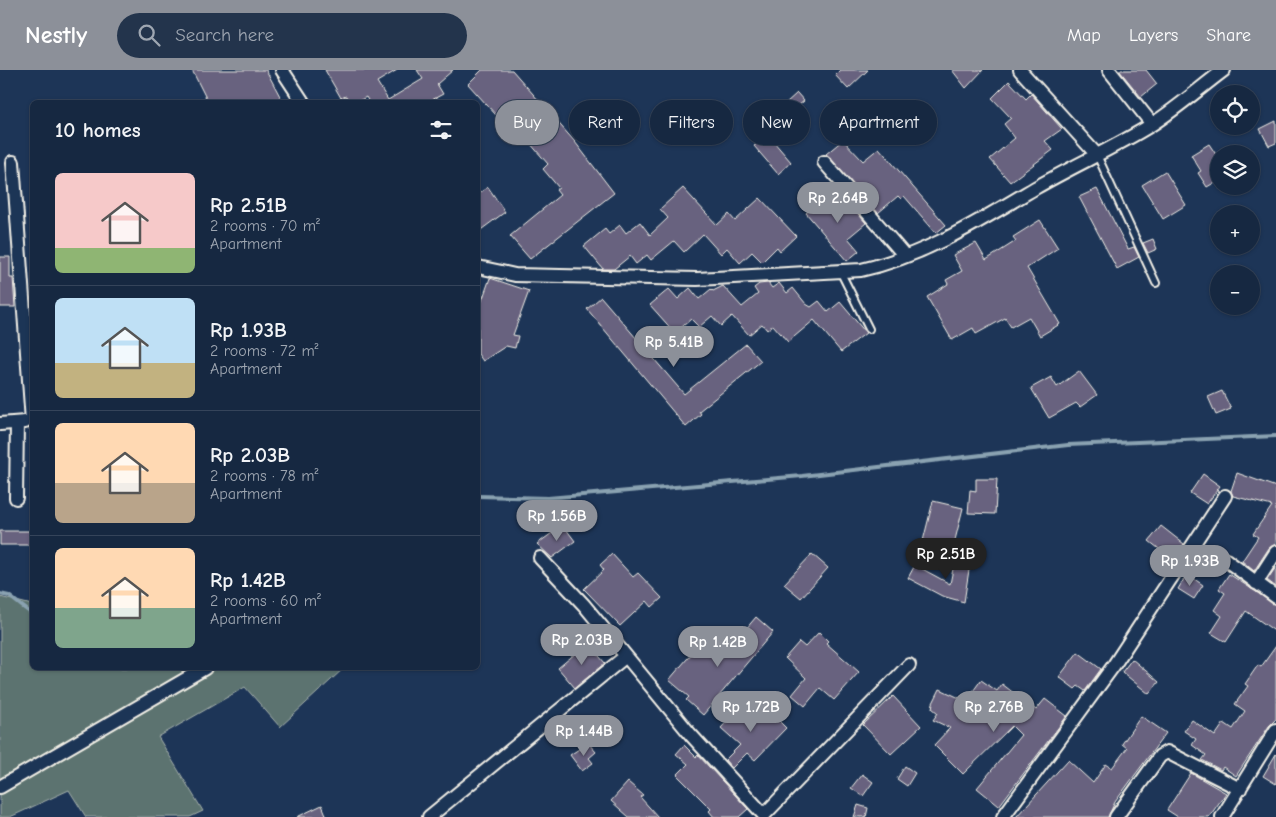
<!DOCTYPE html>
<html lang="en">
<head>
<meta charset="utf-8">
<style>
  body { margin:0; font-family:"Comic Neue",sans-serif; background:#23344c; color:#f1f3f6; height:100vh; display:flex; flex-direction:column; font-size:19px; white-space:nowrap }
  * { box-sizing:border-box; margin:0 }
  p { font-size:16px; color:#9ea6b1 }
  .icon { flex:none; width:28px; height:28px; fill:none; stroke:currentColor; stroke-width:2; stroke-linecap:round; stroke-linejoin:round }
  .map { position:relative; flex:1; overflow:hidden }
  .sheet { position:absolute; left:30px; top:30px; width:450px; height:570px; display:flex; flex-direction:column; background:#162841; border-radius:8px; box-shadow:0 1px 4px #0004,0 0 0 1px #35445a }
  .sheet>* { flex:none }
  .hud { position:absolute; left:495px; top:30px; width:475px; height:45px; display:flex; gap:10px }
  .controls { position:absolute; left:1210px; top:15px; display:grid; gap:10px }
  .controls a { display:grid; place-items:center; width:50px; height:50px; border-radius:50%; background:#162841; box-shadow:0 1px 4px #0004,0 0 0 1px #35445a; font-size:25px }
  .price { position:absolute; translate:-50% -42px; padding:0 11px; border-radius:18px; background:#8c9099; color:#fff; font-size:16px; line-height:32px; filter:drop-shadow(0 1px 2px #0008) }
  .price::after { content:''; position:absolute; left:50%; top:30px; width:15px; height:11px; margin-left:-8px; background:inherit; clip-path:polygon(0 0,100% 0,50% 100%) }
  .price.active { background:#222; color:#fff }
  ul { padding:0; list-style:none }
  li { display:flex; align-items:center; gap:15px; height:125px; padding:0 25px }
  li+li { border-top:1px solid #35445a }
  li span { display:grid; place-items:center; flex:none; width:140px; height:100px; border-radius:8px; color:#555 }
  li>.icon { margin-inline-start:auto }
  span .icon { width:60px; height:60px; fill:#fffc; stroke-width:1 }
  li b { font-size:21px }
  h2 { display:flex; justify-content:space-between; align-items:center; height:60px; padding:0 25px; font-size:21px }
  .tag { padding:0 18px; border-radius:22px; background:#162841; box-shadow:0 1px 4px #0004,0 0 0 1px #35445a; font-size:18px; line-height:45px }
  .tag.active { background:#8c9099; color:#fff }
  header { display:flex; align-items:center; gap:30px; box-sizing:border-box; height:70px; padding:0 25px; background:#8c9099; color:#fff }
  header strong { font-size:24px }
  nav { display:flex; gap:28px; margin-inline-start:auto; font-size:18px }
  .search { width:350px; height:45px; background:#23344c; display:flex; align-items:center; gap:12px; box-sizing:border-box; padding:0 18px; border-radius:28px; color:#9ea6b1; font-size:19px }
  .map>svg:first-child { display:block }
</style>
</head>
<body>
<header>
<strong>Nestly</strong>
<div class="search"><svg class="icon" aria-label="search" viewBox="0 0 24 24"><circle cx="10" cy="10" r="6"/><path d="M15 15l6 6"/></svg>Search here</div>
<nav><a>Map</a><a>Layers</a><a>Share</a></nav>
</header>
<div class="map">
<svg width="1276" height="747" viewBox="0 0 1276 747">
  <rect width="100%" height="100%" fill="#1d3557"/>
  <filter id="ink" filterUnits="userSpaceOnUse"><feTurbulence type="fractalNoise" baseFrequency=".02" numOctaves="2"/><feDisplacementMap in="SourceGraphic" scale="10" xChannelSelector="R" yChannelSelector="G"/><feConvolveMatrix kernelMatrix="1 2 1 2 8 2 1 2 1" color-interpolation-filters="sRGB"/></filter>
  <g filter="url(#ink)">
    <path fill="#5b7370" stroke="#a8b2ac" d="M0,527L32,535V598H344L280,657L245,617L158,667L203,741L190,747H86L69,720L10,747H0Z"/>
    <g fill="none" stroke-linecap="round" stroke-linejoin="round">
      <path stroke="#8aa2b1" stroke-width="4" d="M478,426L548,428L802,406L1068,375L1276,366
        M0,524L9,526L32,544"/>
    </g>
    <path fill="#67627f" stroke="#f4f1e8" d="M192,0H266L283,32H208Z
      M325,0H397L377,12L388,30L423,9L417,0H453L437,14L443,24L428,32H369L366,27L357,32H350L346,26L341,28Z
      M482,0H512L575,72L614,123L530,189L510,166L560,125L556,120L559,118L543,99L548,94L529,72L524,76L468,14Z
      M840,0H868L848,19L835,5Z
      M952,0H983L966,18Z
      M1119,0H1146L1157,14L1141,27Z
      M1009,11L1026,29L1031,24L1062,59L1045,71L1053,80L1010,112L990,89L1015,68L1004,54L1011,48L992,28Z
      M797,23L804,31L793,40L786,33Z
      M1276,51V73L1269,76L1260,59Z
      M768,65L791,92L778,104L754,76Z
      M843,70L863,91L879,78L946,155L936,163L904,126L901,129L898,126L878,143L826,84Z
      M1209,74L1219,89V110L1207,117L1198,103L1201,101L1191,85Z
      M1165,101L1186,135L1163,149L1142,115Z
      M488,117L505,142L478,162V124Z
      M683,118L717,155L729,144L735,151L760,128L796,166L780,181L777,177L762,192L752,182L740,193L727,178L721,184L703,164L684,182L674,171L651,190L647,185L636,194L630,186L614,199H603L584,176L605,159L609,164L620,155L626,163L640,152L650,165L668,148L660,139Z
      M1097,119L1128,179L1134,177L1139,187L1117,199L1079,127Z
      M839,122L866,153L848,168L859,181L847,191L806,143L818,133L822,137Z
      M1040,150L1058,178L1027,198L1060,254L1040,266L1029,247L1011,257L1005,248L976,264L973,258L952,270L927,227L948,214L946,210L962,201L953,185L976,173L986,190L1016,171L1013,167Z
      M1153,169L1157,179L1148,183L1143,173Z
      M0,187H10V208H13L15,237H0Z
      M490,208L529,221L513,265L518,266L515,278L506,276L483,291L478,284V242Z
      M768,213L772,218L779,213L787,223L793,218L806,234L811,237L819,231L828,242L840,232L866,263L841,282L814,250L788,272L773,255L767,260L762,254L749,265L732,246L721,256L712,246L699,257L691,249L675,263L650,235L669,219L678,229L690,218L699,229L711,219L713,221L723,216L742,237L758,224L754,218L759,214Z
      M601,227L684,324L746,274L761,291L699,341L701,344L686,357L587,239Z
      M1079,301L1097,325L1080,337L1076,333L1049,348L1031,318L1051,307L1057,317Z
      M1222,321L1231,339L1216,345L1208,327Z
      M1237,403L1276,417V474L1269,478L1254,501L1242,491L1258,467L1253,464L1272,436L1233,426L1231,421Z
      M1203,404L1220,416L1207,434L1190,423Z
      M976,409H997L995,444L968,443L970,420L976,421Z
      M933,431L963,438L952,482L922,475Z
      M563,455L575,471L552,488L537,474Z
      M1161,456L1184,474L1172,489L1149,471Z
      M0,461H32V475H0Z
      M612,484L633,507L638,503L662,528L652,537L647,531L620,556L584,519L604,500L600,495Z
      M812,484L828,498L801,528L784,514Z
      M956,484L971,487L964,532L942,526L908,508L915,495L950,514Z
      M1276,497V517L1267,510Z
      M1187,504L1203,515L1194,529L1178,519Z
      M1229,504L1276,535V562L1246,541L1226,572L1211,563L1222,546L1214,540L1225,523L1219,519Z
      M756,547L773,562L703,645L686,630L689,627L669,610L699,575L719,591Z
      M819,562L828,571L826,573L859,602L834,630L820,618L805,636L792,625L806,608L785,588L799,572L805,577Z
      M588,573L605,593L575,618L558,598Z
      M1276,576V649L1269,656L1236,706L1223,697L1221,700L1202,690L1206,685L1192,675L1196,669L1184,661L1192,650L1215,666L1224,653L1233,659L1245,641L1235,634L1248,616L1245,614L1258,595L1261,597Z
      M1078,582L1101,599L1085,621L1078,616L1075,619L1059,607Z
      M1132,589L1159,612L1149,624L1122,602Z
      M981,610L997,621L1002,614L1036,640L1045,629L1067,646L999,736L977,718L1021,665L1012,656L963,704L934,675L950,658L933,650L938,643L932,638L933,633L940,619L966,631Z
      M893,626L921,656L891,684L863,655Z
      M744,633L764,651L771,643L786,658L755,690L747,683L732,698L725,690L740,675L721,658Z
      M1141,646L1166,663L1115,732L1108,747H1016L1068,690L1093,713L1106,694L1112,698L1127,678L1122,674Z
      M588,673L596,682L589,688L593,693L582,701L570,685Z
      M684,675L696,687L698,685L748,739L739,747H714L709,741L711,739L677,705L688,694L676,684Z
      M1276,684V714L1263,706Z
      M905,696L915,703L907,716L897,709Z
      M1191,703L1226,723L1209,747H1178L1167,740Z
      M862,704L873,712L863,726L851,718Z
      M628,712L643,725L640,727L658,747H629L611,731Z
      M322,735L327,747H297Z
      M858,735L868,738L866,747H854Z"/>
    <g fill="none" stroke-linecap="round" stroke-linejoin="round">
      <defs>
        <path id="service" d="M1097,85L1156,213
          M840,201L869,259"/>
        <path id="minor" d="M282,0L303,32
          M1020,0L1097,85
          M1109,0L1152,54
          M13,92L32,351
          M824,92L905,186
          M478,197L515,205L697,209L861,200C924,186 980,151 1035,118C1073,96 1114,78 1151,55C1176,39 1200,18 1224,0
          M0,354L25,352
          M16,428L17,353
          M540,488L584,535L691,665L764,745L909,595
          M1226,490L1276,527
          M1256,513L1276,482
          M0,717L205,598
          M429,747L626,586
          M1003,747L1114,595L1225,426
          M1116,747L1160,686L1167,682L1240,719
          M1222,747L1276,660"/>
      </defs>
      <use href="#service" stroke="#f4f1e8" stroke-width="10"/>
      <use href="#minor" stroke="#f4f1e8" stroke-width="16"/>
      <use href="#service" stroke="#1d3557" stroke-width="6"/>
      <use href="#minor" stroke="#1d3557" stroke-width="12"/>
    </g>
  </g>
</svg>
<div class="controls">
<a><svg class="icon" aria-label="locate" viewBox="0 0 24 24"><circle cx="12" cy="12" r="6"/><path d="M12 2v4M12 18v4M2 12h4M18 12h4"/></svg></a>
<a><svg class="icon" aria-label="layers" viewBox="0 0 24 24"><path d="M12 4l9 5-9 5-9-5zM3 14l9 5 9-5"/></svg></a>
<a>+</a>
<a>−</a>
</div>
<b class="price" style="left:838px;top:154px">Rp 2.64B</b>
<b class="price" style="left:674px;top:298px">Rp 5.41B</b>
<b class="price" style="left:557px;top:472px">Rp 1.56B</b>
<b class="price active" style="left:946px;top:510px">Rp 2.51B</b>
<b class="price" style="left:1190px;top:517px">Rp 1.93B</b>
<b class="price" style="left:582px;top:596px">Rp 2.03B</b>
<b class="price" style="left:718px;top:598px">Rp 1.42B</b>
<b class="price" style="left:751px;top:663px">Rp 1.72B</b>
<b class="price" style="left:994px;top:663px">Rp 2.76B</b>
<b class="price" style="left:584px;top:687px">Rp 1.44B</b>
<div class="hud">
<a class="tag active">Buy</a>
<a class="tag">Rent</a>
<a class="tag">Filters</a>
<a class="tag">New</a>
<a class="tag">Apartment</a>
</div>
<section class="sheet">
<h2>10 homes<svg class="icon" aria-label="filters" viewBox="0 0 24 24"><path d="M4 7h16M4 17h16"/><circle cx="9" cy="7" r="2"/><circle cx="15" cy="17" r="2"/></svg></h2>
<ul>
<li><span style="background:linear-gradient(#f6c9c9 75%,#8fb573 0)"><svg class="icon" aria-label="home" viewBox="0 0 24 24"><path d="M3 11l9-7 9 7M6 9v11h12V9"/></svg></span><div><b>Rp 2.51B</b><p>2 rooms · 70 m²</p><p>Apartment</p></div></li>
<li><span style="background:linear-gradient(#bfe0f5 65%,#c2b280 0)"><svg class="icon" aria-label="home" viewBox="0 0 24 24"><path d="M3 11l9-7 9 7M6 9v11h12V9"/></svg></span><div><b>Rp 1.93B</b><p>2 rooms · 72 m²</p><p>Apartment</p></div></li>
<li><span style="background:linear-gradient(#ffd9b3 60%,#b9a48a 0)"><svg class="icon" aria-label="home" viewBox="0 0 24 24"><path d="M3 11l9-7 9 7M6 9v11h12V9"/></svg></span><div><b>Rp 2.03B</b><p>2 rooms · 78 m²</p><p>Apartment</p></div></li>
<li><span style="background:linear-gradient(#ffd9b3 60%,#7fa58c 0)"><svg class="icon" aria-label="home" viewBox="0 0 24 24"><path d="M3 11l9-7 9 7M6 9v11h12V9"/></svg></span><div><b>Rp 1.42B</b><p>2 rooms · 60 m²</p><p>Apartment</p></div></li>
</ul>
</section>
</div>
</body>
</html>
